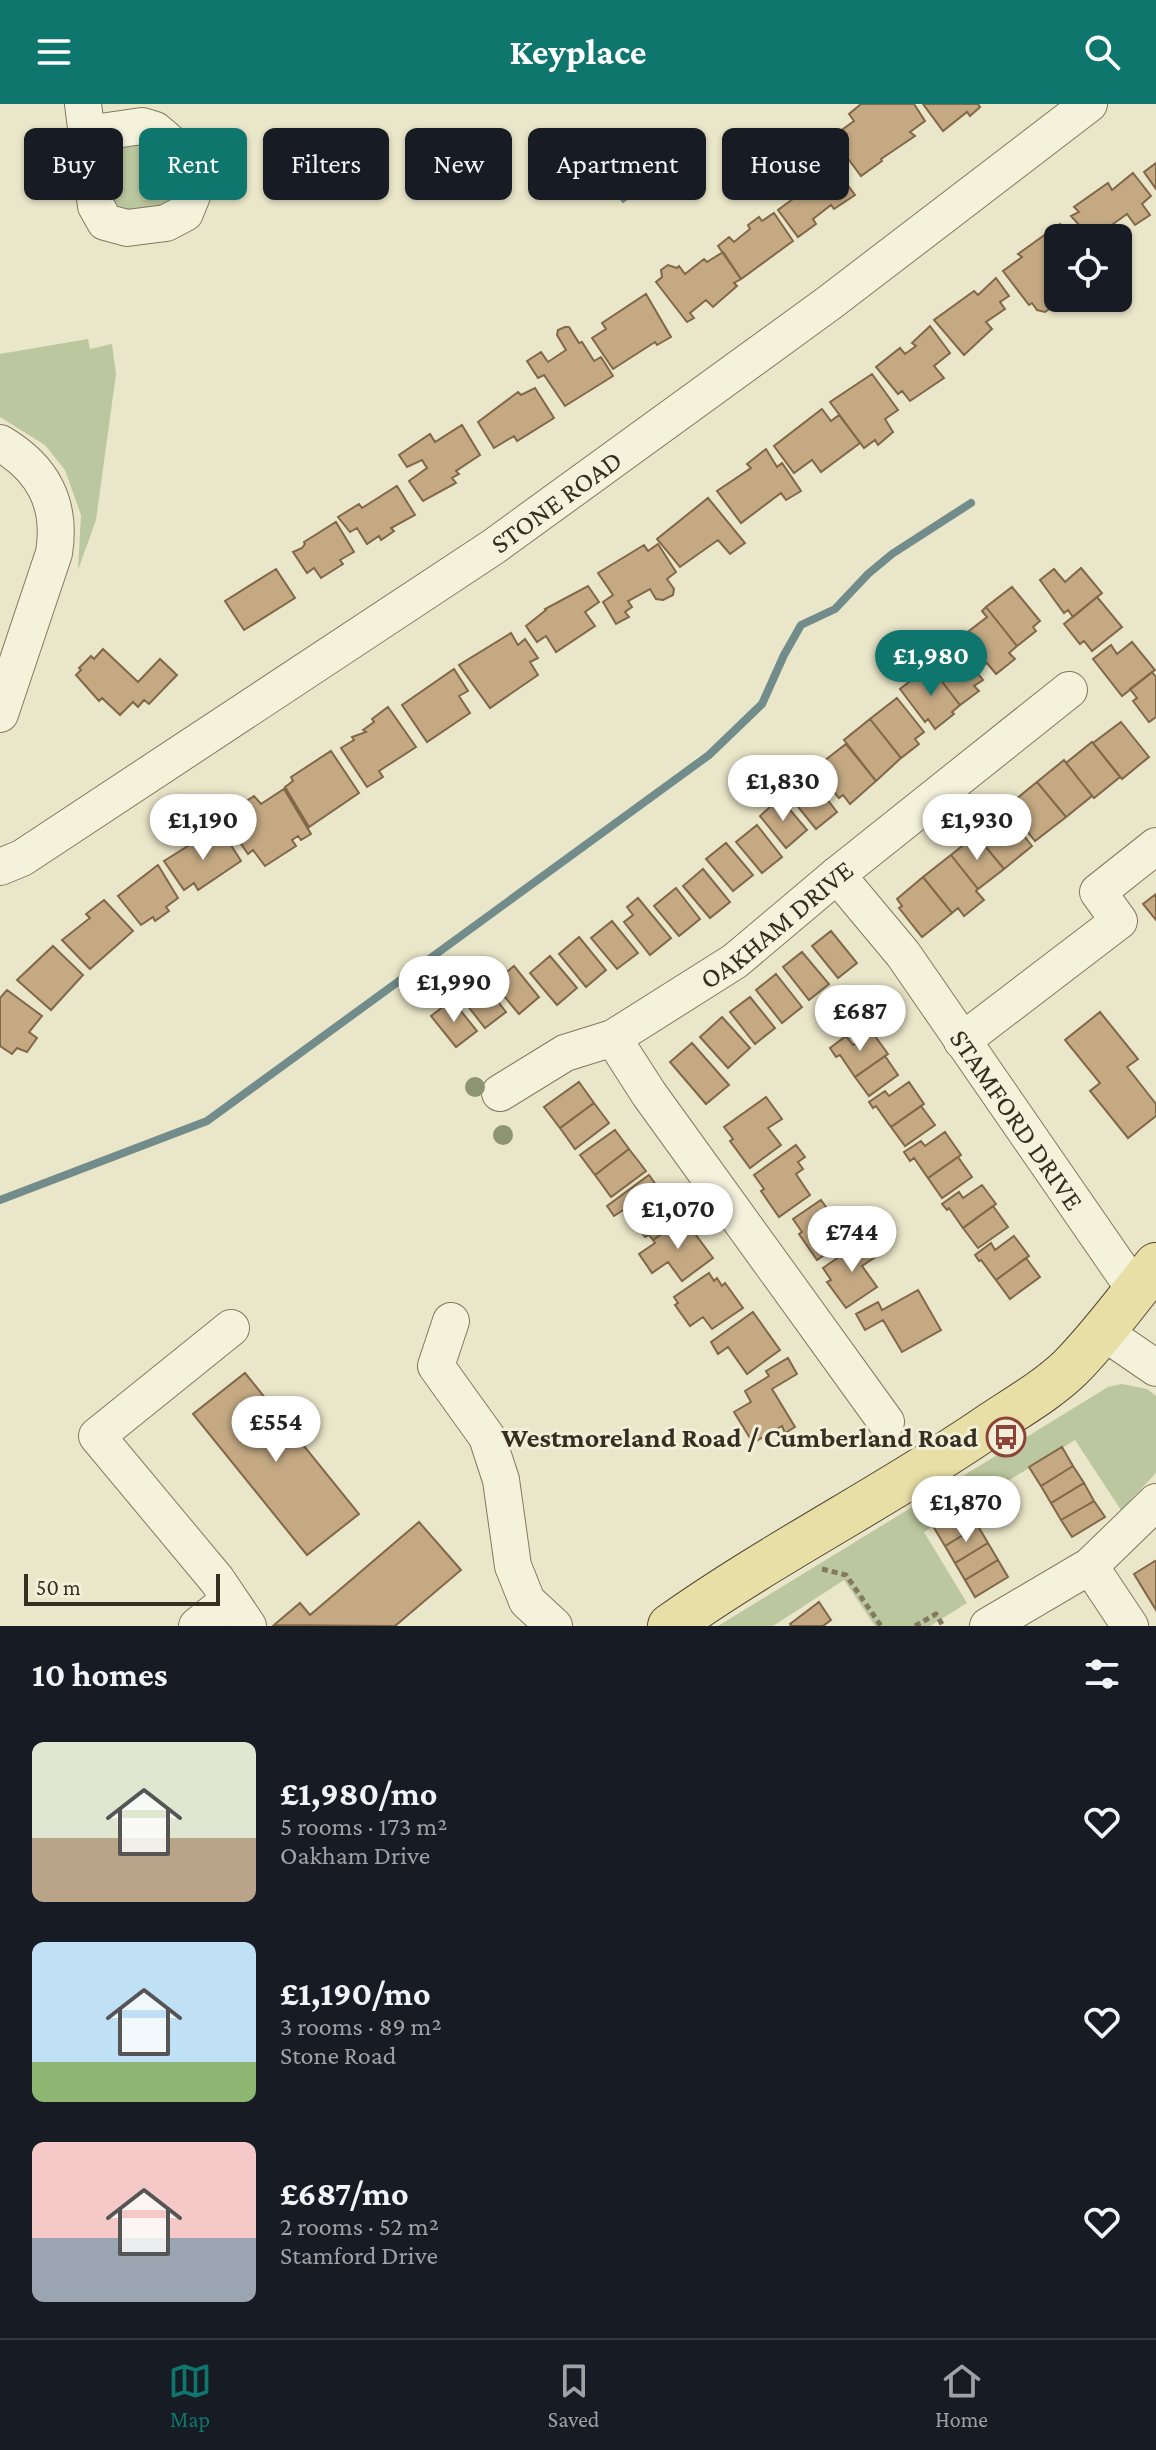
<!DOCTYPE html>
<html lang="en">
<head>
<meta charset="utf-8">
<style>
  body { margin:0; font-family:"Crimson Pro",serif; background:#242831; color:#f1f3f6; height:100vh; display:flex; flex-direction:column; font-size:30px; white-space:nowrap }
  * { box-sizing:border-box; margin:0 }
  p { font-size:26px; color:#9ea1a6 }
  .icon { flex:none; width:44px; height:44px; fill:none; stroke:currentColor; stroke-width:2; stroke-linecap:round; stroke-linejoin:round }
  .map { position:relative; height:1522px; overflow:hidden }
  .side { display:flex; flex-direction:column; background:#171b24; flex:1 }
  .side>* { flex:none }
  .guide { position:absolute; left:24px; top:24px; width:1108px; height:72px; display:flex; gap:16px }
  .buttons { position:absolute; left:1044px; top:120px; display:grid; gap:16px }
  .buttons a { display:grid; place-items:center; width:88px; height:88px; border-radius:12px; background:#171b24; box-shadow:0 2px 6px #0004; font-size:40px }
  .scale { position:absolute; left:24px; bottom:20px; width:196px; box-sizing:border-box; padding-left:8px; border:4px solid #362f21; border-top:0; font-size:22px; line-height:28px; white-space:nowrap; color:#362f21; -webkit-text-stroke:6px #f2efd8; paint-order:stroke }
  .price { position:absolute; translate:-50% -68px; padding:0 18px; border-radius:28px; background:#fff; color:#222; font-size:26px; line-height:52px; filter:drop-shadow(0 2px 4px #0008) }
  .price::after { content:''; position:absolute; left:50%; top:48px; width:24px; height:18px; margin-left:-12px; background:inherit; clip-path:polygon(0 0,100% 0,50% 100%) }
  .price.on { background:#0f766e; color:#fff }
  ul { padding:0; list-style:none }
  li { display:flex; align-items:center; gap:24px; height:200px; padding:0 32px }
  li span { display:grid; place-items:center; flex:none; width:224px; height:160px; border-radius:12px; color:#555 }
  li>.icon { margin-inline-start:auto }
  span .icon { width:96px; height:96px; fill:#fffc; stroke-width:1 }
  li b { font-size:34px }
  h2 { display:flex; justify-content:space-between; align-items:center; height:96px; padding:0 32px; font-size:34px }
  .chip { padding:0 28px; border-radius:12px; background:#171b24; box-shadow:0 2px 6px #0004; font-size:28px; line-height:72px }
  .chip.on { background:#0f766e; color:#fff }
  header { display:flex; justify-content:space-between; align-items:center; height:104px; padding:0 32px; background:#0f766e; color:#fff; font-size:36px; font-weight:700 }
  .tabs { display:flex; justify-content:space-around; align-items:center; height:112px; border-top:2px solid #363941; background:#171b24; font-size:22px; color:#9ea1a6 }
  .tabs a { display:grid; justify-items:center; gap:4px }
  .tabs .on { color:#0f766e }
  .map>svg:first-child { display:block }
</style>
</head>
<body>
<header><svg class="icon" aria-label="menu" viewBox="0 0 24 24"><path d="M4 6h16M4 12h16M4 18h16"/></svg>Keyplace<svg class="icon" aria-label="search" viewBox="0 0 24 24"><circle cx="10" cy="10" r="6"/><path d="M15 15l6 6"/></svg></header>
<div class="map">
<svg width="1156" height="1522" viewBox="0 0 1156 1522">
  <rect width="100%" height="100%" fill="#eae6c9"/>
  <path fill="#bbc79e" d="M145,34L178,74L177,98L127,111L111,102L105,48L110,42Z
    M88,235L90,245L112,240L116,270L96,416L78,466L81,411L65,366L45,341L0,313V250Z
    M1122,1280L1147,1285L1156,1292V1369L1121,1406L1075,1336L924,1428L967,1499L930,1522H875L844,1476L773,1522H718L1108,1283Z"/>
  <path fill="#a9bfbc" stroke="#718c8a" stroke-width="2" d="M642,63L652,78L623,98L612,83Z"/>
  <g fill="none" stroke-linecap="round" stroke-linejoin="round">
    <path stroke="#718c8a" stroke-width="8" d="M0,1096L207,1017L709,651L762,600L784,551L801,521L835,505L868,470L892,450L971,399"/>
  </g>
  <path fill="#c4a983" stroke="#816848" stroke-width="2" d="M861,0H914L925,17L910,28L915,32L881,55L882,57L861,72L832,33L854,17L849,10Z
    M923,0H978L980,3L970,12L967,8L943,27Z
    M829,56L855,91L834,105L831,101L813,115L816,120L798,133L778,106L805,86L799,78Z
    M1156,59V85L1144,68Z
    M1133,69L1151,92L1142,100L1150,111L1135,121L1127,110L1109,123L1116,130L1110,134H1091L1071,112L1079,108L1074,103L1108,79L1112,86Z
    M774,109L793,137L741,175L718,142L729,133L734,138L750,125L748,121L759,113L762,117Z
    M1060,120L1070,134H1058V179L1046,188L1052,196V203L1045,208L1037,206L1032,199L1029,201L1003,167L1022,153L1018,150Z
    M723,148L741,175L734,179L737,182L713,203L706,196L690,209L694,214L687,218L656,178L662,173L661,166L668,161L677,164L679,162L685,170L704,155L707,158Z
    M996,174L1009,192L1000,198L1005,205L986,218L992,225L964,251L934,216L974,187L978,191Z
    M646,190L671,233L657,241L655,238L613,265L592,234L606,225L602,219Z
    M930,222L950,249L934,262L944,274L910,297L902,287L898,290L876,263L900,244L905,250L916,242L912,239Z
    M565,223H569L579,239L582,238L594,257L601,253L613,272L565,302L544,271L538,274L527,257L541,248L548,258L566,246L557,231L558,226Z
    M872,270L898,306L885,315L893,328L878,341L875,336L864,344L830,298Z
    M535,284L554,314L517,337L514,332L494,344L478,318L518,288L521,291Z
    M822,305L831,317L839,311L860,339L821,368L812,356L794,369L774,342Z
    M462,321L480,351L456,367L459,370L452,374L456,379L423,397L409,377L427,364L422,356L407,363L399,351L430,330L435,338Z
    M766,345L777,363L782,359L801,387L786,396L781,389L741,419L717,387L751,364L747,360Z
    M397,382L415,411L391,424L394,427L381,436L379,432L367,440L357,424L350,428L338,413L359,400L362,404Z
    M708,394L745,439L730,450L718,436L680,463L657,435Z
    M336,418L354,448L340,456L343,460L321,474L314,464L307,469L293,448L302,444L305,440L304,438Z
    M658,440L676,468L667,475L674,485L673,491L663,496L656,495L650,485L628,497L632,503L625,508L629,513L616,520L603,498L613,491L598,469L644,441L648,447Z
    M1081,464L1102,489L1073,513L1068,506L1064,509L1040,476L1054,465L1065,478Z
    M276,465L295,494L244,526L225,497Z
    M588,482L599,498L585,508L595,522L556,548L546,532L537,538L526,522L546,506L545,505Z
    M1012,483L1040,517L1033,523L1036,527L1017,542L986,503Z
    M1097,493L1122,523L1092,547L1084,537L1080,540L1064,520Z
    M986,503L1017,542L1009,549L1015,555L996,570L987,559L983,562L960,534L987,513L982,507Z
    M511,529L518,541L525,535L538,554L530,558L538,571L490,604L459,561Z
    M1132,538L1155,566L1122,592L1093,555L1111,541L1117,550Z
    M956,542L983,576L974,582L979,587L960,601L930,562Z
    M103,545L138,578L160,555L177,571L149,600L144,596L138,603L133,598L120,611L102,594L99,597L76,571L81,566L79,564L91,552L94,555Z
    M930,562L960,601L952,608L954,610L935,625L928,615L925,618L900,585Z
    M454,565L468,587L459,592L470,609L427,638L402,601Z
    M1152,568L1156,573V613L1149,618L1133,597L1137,594L1130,585Z
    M897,594L924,628L915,635L919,640L901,654L870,615Z
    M388,603L416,643L379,667L383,673L367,683L341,644L354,636L352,633L366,628L363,626L374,618L372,615Z
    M870,615L901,654L876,677L844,636Z
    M1121,618L1149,653L1122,675L1093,639Z
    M1092,638L1120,673L1094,694L1066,659Z
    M846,640L876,677L850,700L843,691L839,694L815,664Z
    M331,647L359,689L309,723L285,683L293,677L291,673Z
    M1064,656L1092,692L1066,713L1037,678Z
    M812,676L837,708L816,725L790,693Z
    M1037,678L1066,713L1035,737L1011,707L1014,705L1010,700Z
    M284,685L311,730L301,736L298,732L292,736L296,742L265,762L253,746L248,750L228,721L245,709L239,702L254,692L261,700Z
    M780,694L807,726L786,744L760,712Z
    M1005,708L1032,742L1004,765L976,731Z
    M757,721L782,753L762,769L736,738Z
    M224,730L241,757L198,786L194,779L184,786L164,757L204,732L209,741Z
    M976,731L1004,765L978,785L951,751Z
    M726,739L753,771L733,787L706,755Z
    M951,751L978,785L976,787L984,796L964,812L958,804L952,809L923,773Z
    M158,761L178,794L166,803L169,807L155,817L153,813L141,821L118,792Z
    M703,765L730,798L710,814L683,782Z
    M923,773L952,809L922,833L899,804L902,802L897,795Z
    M676,784L700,815L679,832L654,802Z
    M1156,790V816L1143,800Z
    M638,794L671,834L650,851L624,818L633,811L627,803Z
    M104,796L133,827L90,865L62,836L90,814L86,810Z
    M612,817L638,849L617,865L591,834Z
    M831,827L857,859L838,874L812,842Z
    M579,833L606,866L586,883L559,850Z
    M53,842L83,871L51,906L17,876Z
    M802,848L829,880L809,896L783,863Z
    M550,852L577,884L557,901L530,869Z
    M514,862L539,893L519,910L493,879Z
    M776,870L802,903L782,919L756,886Z
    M481,876L506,908L485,924L460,892Z
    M7,886L42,912L29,928L37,934L27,948L17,944L12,950L0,942V894Z
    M750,893L775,924L755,940L730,908Z
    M452,896L477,927L456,943L431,912Z
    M1100,908L1138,955L1127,963L1156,1000V1012L1128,1034L1090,987L1100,979L1065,936Z
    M722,913L750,944L728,964L700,933Z
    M872,928L888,950L855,973L840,951L836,953L830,944L846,932L853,941Z
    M692,939L729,981L706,1000L670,958Z
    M885,952L898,971L869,992L855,973Z
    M579,978L594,999L560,1024L544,1003Z
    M909,978L924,1000L891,1023L876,1002L873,1004L869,998L885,987L889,992Z
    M766,993L782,1015L768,1024L781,1041L750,1064L730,1037L733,1035L724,1023Z
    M594,999L609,1019L575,1045L560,1024Z
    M921,1002L935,1021L905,1042L891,1023Z
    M615,1026L629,1045L595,1071L580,1051Z
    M945,1028L961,1051L928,1074L914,1054L910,1057L904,1048L921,1037L925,1042Z
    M796,1041L805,1053L798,1058L803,1065L796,1070L810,1091L779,1113L761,1087L764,1085L754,1071Z
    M629,1045L646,1067L611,1093L595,1071Z
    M958,1053L972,1073L942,1094L928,1074Z
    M649,1071L661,1088L658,1090L674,1112L678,1109L682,1116L653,1136L649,1131L645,1133L625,1105L614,1112L607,1102Z
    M982,1081L996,1100L963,1124L949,1104L947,1106L942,1100L959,1088L963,1094Z
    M821,1096L848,1134L817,1156L799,1130L802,1128L793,1115Z
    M993,1102L1008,1123L978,1144L963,1124Z
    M688,1115L698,1129L696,1131L713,1154L682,1177L668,1158L652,1169L639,1150L655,1139L653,1136L682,1116L684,1118Z
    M1014,1132L1029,1152L996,1176L981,1156L979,1157L975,1151L991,1139L995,1146Z
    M865,1135L877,1152L862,1162L877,1183L846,1204L827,1178L831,1176L823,1164Z
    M1026,1154L1040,1173L1010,1195L996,1176Z
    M709,1169L714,1177L717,1174L722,1182L725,1179L743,1204L712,1225L703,1213L690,1222L675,1201L678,1199L674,1193Z
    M918,1186L941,1226L902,1248L883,1216L865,1226L856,1210L878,1198L882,1206Z
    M753,1208L780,1246L747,1270L728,1243L718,1250L711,1238Z
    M788,1254L797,1270L772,1285L795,1323L785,1329L782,1322L753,1339L734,1308L751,1298L745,1287L769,1272L766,1267Z
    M245,1269L359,1410L307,1451L193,1310Z
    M1062,1343L1073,1362L1041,1382L1029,1363Z
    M1073,1362L1084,1379L1051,1399L1041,1382Z
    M1084,1379L1094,1397L1061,1416L1051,1399Z
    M1094,1397L1105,1413L1072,1433L1061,1416Z
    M966,1402L978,1422L945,1442L933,1422Z
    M419,1418L461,1466L395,1522L274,1521L300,1499L310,1511Z
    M978,1422L988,1439L955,1459L945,1442Z
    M988,1439L998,1456L965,1476L955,1459Z
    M998,1456L1008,1473L975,1493L965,1476Z
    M1155,1457L1156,1458V1506L1134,1470Z
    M819,1498L831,1516L823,1522H791L790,1520Z"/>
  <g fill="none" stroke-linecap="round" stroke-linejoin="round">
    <defs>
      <g id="minor">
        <path d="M83,0L96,102L105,118L127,124L166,119L185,109L193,89L189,70L169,38L155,26L142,22L87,30"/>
        <path d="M0,339C43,364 62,400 54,449L0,610"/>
        <path id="s1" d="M0,763L22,754L493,443L829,199L1089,0"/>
        <path id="s2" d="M837,771L903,850L1135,1186"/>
        <path d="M613,934L649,990L886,1318"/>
        <path d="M962,937L1119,817L1098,788L1156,742"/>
        <path id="s3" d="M500,989L565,949L613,934L735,857L837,771L1069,586"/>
        <path d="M451,1217L436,1262L487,1333L501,1376L513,1462L527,1497L554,1522"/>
        <path d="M231,1224L97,1332L217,1476L248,1522"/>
        <path d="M1102,1227L1156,1264"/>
        <path d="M1090,1462L1130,1522"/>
        <path d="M197,1522L229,1496"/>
        <path d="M988,1522L1090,1462L1156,1398"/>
      </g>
      <path id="major" d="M670,1522C770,1451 879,1396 980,1328C1010,1307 1044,1289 1070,1264C1101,1233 1128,1195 1156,1161"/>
    </defs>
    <use href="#minor" stroke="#847960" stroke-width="38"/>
    <use href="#major" stroke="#534733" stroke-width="46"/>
    <path stroke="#847960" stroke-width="5" stroke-dasharray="6 4" stroke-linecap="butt" d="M822,1465L846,1471L881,1522
      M915,1522L936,1510L943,1522"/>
    <use href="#minor" stroke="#f5f2dc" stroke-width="36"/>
    <use href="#major" stroke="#e8dfa6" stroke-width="44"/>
  </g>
  <g fill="#8d9472">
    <circle cx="475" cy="983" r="10"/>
    <circle cx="503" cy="1031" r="10"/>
  </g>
  <defs>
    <symbol id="bus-ring" viewBox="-11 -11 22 22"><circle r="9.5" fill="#f2efd8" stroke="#8d4436" stroke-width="1.5"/><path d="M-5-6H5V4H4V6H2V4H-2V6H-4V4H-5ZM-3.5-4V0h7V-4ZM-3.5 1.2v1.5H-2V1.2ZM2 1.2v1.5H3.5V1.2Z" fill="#8d4436"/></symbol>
  </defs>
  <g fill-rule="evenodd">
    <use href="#bus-ring" x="984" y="1311" width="44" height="44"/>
  </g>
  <g text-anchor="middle" stroke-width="6" stroke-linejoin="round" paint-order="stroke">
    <g font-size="28" fill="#362f21" stroke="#f2efd8">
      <text dy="10" stroke="none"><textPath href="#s1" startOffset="666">STONE ROAD</textPath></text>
      <text dy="10" stroke="none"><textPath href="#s3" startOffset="326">OAKHAM DRIVE</textPath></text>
      <text dy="10" stroke="none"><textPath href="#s2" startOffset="304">STAMFORD DRIVE</textPath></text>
    </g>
    <g font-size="28" font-weight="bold" fill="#362f21" stroke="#f2efd8" text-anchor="end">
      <text x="978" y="1343">Westmoreland Road / Cumberland Road</text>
    </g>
  </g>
</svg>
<div class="buttons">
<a><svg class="icon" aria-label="locate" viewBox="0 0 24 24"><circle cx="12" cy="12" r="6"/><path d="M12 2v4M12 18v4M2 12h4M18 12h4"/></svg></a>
</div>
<div class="scale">50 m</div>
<b class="price on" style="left:931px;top:594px">£1,980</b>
<b class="price" style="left:783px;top:719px">£1,830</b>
<b class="price" style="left:203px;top:758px">£1,190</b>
<b class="price" style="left:977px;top:758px">£1,930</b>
<b class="price" style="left:454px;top:920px">£1,990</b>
<b class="price" style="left:860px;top:949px">£687</b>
<b class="price" style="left:678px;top:1147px">£1,070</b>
<b class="price" style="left:852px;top:1170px">£744</b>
<b class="price" style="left:276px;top:1360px">£554</b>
<b class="price" style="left:966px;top:1440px">£1,870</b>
<div class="guide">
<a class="chip">Buy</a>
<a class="chip on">Rent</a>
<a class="chip">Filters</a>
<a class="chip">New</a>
<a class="chip">Apartment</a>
<a class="chip">House</a>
</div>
</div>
<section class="side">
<h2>10 homes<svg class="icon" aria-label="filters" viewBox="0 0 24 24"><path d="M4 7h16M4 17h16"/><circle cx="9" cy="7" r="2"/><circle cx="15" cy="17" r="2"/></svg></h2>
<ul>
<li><span style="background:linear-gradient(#dfe7d0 60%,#b9a48a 0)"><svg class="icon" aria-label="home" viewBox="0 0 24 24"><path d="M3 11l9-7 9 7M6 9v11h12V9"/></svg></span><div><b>£1,980/mo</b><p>5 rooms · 173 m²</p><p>Oakham Drive</p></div><svg class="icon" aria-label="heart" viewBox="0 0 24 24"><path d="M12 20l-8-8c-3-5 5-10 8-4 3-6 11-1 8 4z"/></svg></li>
<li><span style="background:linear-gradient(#bfe0f5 75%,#8fb573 0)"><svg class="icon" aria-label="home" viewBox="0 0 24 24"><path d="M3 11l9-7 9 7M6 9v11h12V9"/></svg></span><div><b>£1,190/mo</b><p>3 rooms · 89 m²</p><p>Stone Road</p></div><svg class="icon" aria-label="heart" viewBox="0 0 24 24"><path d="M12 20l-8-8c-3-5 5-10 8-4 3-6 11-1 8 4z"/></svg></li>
<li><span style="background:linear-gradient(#f6c9c9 60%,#9aa5b1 0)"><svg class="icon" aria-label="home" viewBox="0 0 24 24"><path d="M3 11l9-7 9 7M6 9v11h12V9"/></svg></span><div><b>£687/mo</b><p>2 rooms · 52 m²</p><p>Stamford Drive</p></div><svg class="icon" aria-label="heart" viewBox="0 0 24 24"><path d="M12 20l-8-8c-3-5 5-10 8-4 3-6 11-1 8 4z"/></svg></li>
</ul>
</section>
<nav class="tabs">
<a class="on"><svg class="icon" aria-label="map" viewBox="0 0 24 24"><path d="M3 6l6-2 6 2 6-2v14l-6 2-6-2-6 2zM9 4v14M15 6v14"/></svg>Map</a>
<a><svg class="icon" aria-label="saved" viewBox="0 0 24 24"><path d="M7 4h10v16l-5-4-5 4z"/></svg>Saved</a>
<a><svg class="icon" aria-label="home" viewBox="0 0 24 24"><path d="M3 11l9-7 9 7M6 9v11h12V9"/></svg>Home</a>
</nav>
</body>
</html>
